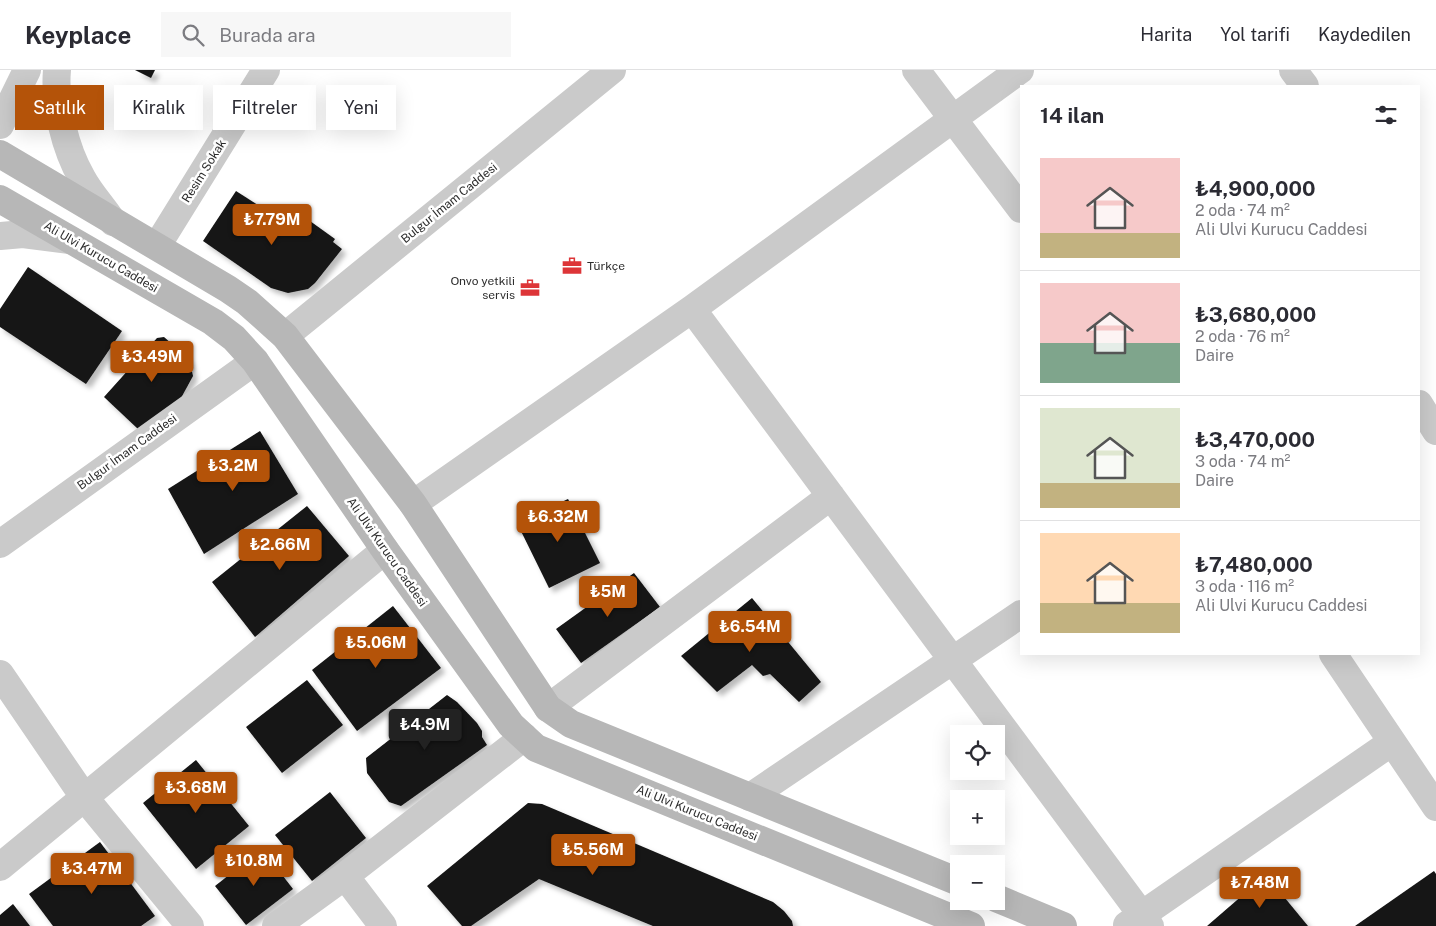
<!DOCTYPE html>
<html lang="tr">
<head>
<meta charset="utf-8">
<style>
  body { margin:0; font-family:"Public Sans",sans-serif; background:#f7f7f7; color:#2b2b33; height:100vh; display:flex; flex-direction:column; font-size:19px; white-space:nowrap }
  * { box-sizing:border-box; margin:0 }
  p { font-size:16px; color:#7c7c81 }
  .icon { flex:none; width:28px; height:28px; fill:none; stroke:currentColor; stroke-width:2; stroke-linecap:round; stroke-linejoin:round }
  .map { position:relative; flex:1; overflow:hidden }
  .drawer { position:absolute; left:1020px; top:15px; width:400px; height:570px; display:flex; flex-direction:column; background:#fff; border-radius:0px; box-shadow:0 5px 20px #0002 }
  .drawer>* { flex:none }
  .hud { position:absolute; left:15px; top:15px; width:475px; height:45px; display:flex; gap:10px }
  .tools { position:absolute; left:950px; top:655px; display:grid; gap:10px }
  .tools a { display:grid; place-items:center; width:55px; height:55px; border-radius:0px; background:#fff; box-shadow:0 5px 20px #0002; font-size:25px }
  .price { position:absolute; translate:-50% -42px; padding:0 11px; border-radius:5px; background:#b45309; color:#fff; font-size:16px; line-height:32px; filter:drop-shadow(0 1px 2px #0008) }
  .price::after { content:''; position:absolute; left:50%; top:30px; width:15px; height:11px; margin-left:-8px; background:inherit; clip-path:polygon(0 0,100% 0,50% 100%) }
  .price.active { background:#222; color:#fff }
  ul { padding:0; list-style:none }
  li { display:flex; align-items:center; gap:15px; height:125px; padding:0 20px }
  li+li { border-top:1px solid #e1e1e2 }
  li span { display:grid; place-items:center; flex:none; width:140px; height:100px; border-radius:0px; color:#555 }
  li>.icon { margin-inline-start:auto }
  span .icon { width:60px; height:60px; fill:#fffc; stroke-width:1 }
  li b { font-size:21px }
  h2 { display:flex; justify-content:space-between; align-items:center; height:60px; padding:0 20px; font-size:21px }
  .tag { padding:0 18px; border-radius:0px; background:#fff; box-shadow:0 5px 20px #0002; font-size:18px; line-height:45px }
  .tag.active { background:#b45309; color:#fff }
  header { display:flex; align-items:center; gap:30px; box-sizing:border-box; height:70px; padding:0 25px; background:#fff; border-bottom:1px solid #e1e1e2 }
  header strong { font-size:24px }
  nav { display:flex; gap:28px; margin-inline-start:auto; font-size:18px }
  .search { width:350px; height:45px; background:#f7f7f7; display:flex; align-items:center; gap:12px; box-sizing:border-box; padding:0 18px; border-radius:0px; color:#7c7c81; font-size:19px }
  .map>svg:first-child { display:block }
</style>
</head>
<body>
<header>
<strong>Keyplace</strong>
<div class="search"><svg class="icon" aria-label="search" viewBox="0 0 24 24"><circle cx="10" cy="10" r="6"/><path d="M15 15l6 6"/></svg>Burada ara</div>
<nav><a>Harita</a><a>Yol tarifi</a><a>Kaydedilen</a></nav>
</header>
<div class="map">
<svg width="1436" height="856" viewBox="0 0 1436 856">
  <defs>
    <filter id="shadow"><feDropShadow dx="4.5" dy="4.5" stdDeviation="2.5" flood-color="#0004"/></filter>
  </defs>
  <rect width="100%" height="100%" fill="#fff"/>
  <path fill="#141414" filter="url(#shadow)" d="M135,0H155L151,8Z
    M236,121L278,148L280,144L289,151L293,146L306,154L310,151L335,169L333,172L342,179L315,213L308,219L288,223L271,218L203,171Z
    M28,197L122,261L86,314L0,257V239Z
    M164,267L189,289L193,306L181,328L138,359L104,327L157,268Z
    M260,361L298,424L204,484L168,419Z
    M568,429L600,493L549,518L517,453Z
    M307,436L349,486L255,567L212,512Z
    M634,503L660,537L581,593L556,559Z
    M752,528L821,612L799,632L770,604L763,606L752,595L717,622L681,586Z
    M393,536L441,598L357,661L312,600Z
    M307,610L343,655L282,703L246,657Z
    M447,625L457,632L477,653L482,661V667L487,675L401,736L389,732L367,703L366,688Z
    M196,690L249,756L196,799L143,733Z
    M330,722L366,768L312,811L275,765Z
    M528,733L542,734L773,832L784,841L792,851L793,856H653L539,809L471,856H462L427,816Z
    M100,772L155,846L141,856H53L29,824Z
    M262,779L293,819L246,855L215,816Z
    M1434,801L1436,804V856H1355Z
    M1266,805L1308,856H1207Z
    M13,834L30,856H0V845Z"/>
  <g fill="none" stroke-linecap="round" stroke-linejoin="round">
    <path stroke="#cacaca" stroke-width="28" d="M916,0L1021,139
      M1293,0L1305,16
      M157,176L266,0
      M692,239L1150,856
      M1419,334L1436,361
      M413,434L692,239L1020,0
      M0,474L255,291
      M1333,584L1436,737
      M0,604L84,727L190,856
      M548,638L831,426
      M750,727L1021,544
      M0,797L385,480
      M345,806L383,856
      M1127,855L1392,672
      M276,856L345,806L524,667"/>
    <path stroke="#cacaca" stroke-width="28" d="M57,0C54,33 65,79 82,108C90,123 103,137 113,152
      M0,55L27,0
      M0,166L23,164L70,170
      M285,266L612,0"/>
    <path stroke="#b7b7b7" stroke-width="28" d="M0,84L228,219L247,232L285,266L413,434L548,638L571,654L959,812
      M0,129L213,252L234,268L255,291L385,480L511,655L536,678L971,856
      M996,828L1063,856"/>
  </g>
  <defs>
    <symbol id="office-bare" viewBox="-9 -9 18 18"><path d="M-6-3h4V-5.5h4V-3h4V5H-6ZM-1-4.5V-3h2v-1.5ZM-6 0V1H6V0Z" fill="#dd3538" stroke="#fff" stroke-width="2.5" paint-order="stroke"/></symbol>
  </defs>
  <g fill-rule="evenodd">
    <use href="#office-bare" x="558" y="182" width="28" height="28"/>
    <use href="#office-bare" x="516" y="204" width="28" height="28"/>
  </g>
  <g text-anchor="middle" stroke-width="5" stroke-linejoin="round" paint-order="stroke">
    <g font-size="12" fill="#2d2d2d" stroke="#fff">
      <text transform="translate(204 101) rotate(-58)" y="4">Resim Sokak</text>
      <text transform="translate(449 133) rotate(-39)" y="4">Bulgur İmam Caddesi</text>
      <text transform="translate(101 187) rotate(30)" y="4">Ali Ulvi Kurucu Caddesi</text>
      <text transform="translate(127 382) rotate(-36)" y="4">Bulgur İmam Caddesi</text>
      <text transform="translate(387 482) rotate(55)" y="4">Ali Ulvi Kurucu Caddesi</text>
      <text transform="translate(697 743) rotate(22)" y="4">Ali Ulvi Kurucu Caddesi</text>
    </g>
    <g font-size="12" fill="#2d2d2d" stroke="#fff" text-anchor="start">
      <text x="587" y="200">Türkçe</text>
      <text x="515" y="215" text-anchor="end">Onvo yetkili<tspan x="515" dy="14">servis</tspan></text>
    </g>
  </g>
</svg>
<div class="tools">
<a><svg class="icon" aria-label="locate" viewBox="0 0 24 24"><circle cx="12" cy="12" r="6"/><path d="M12 2v4M12 18v4M2 12h4M18 12h4"/></svg></a>
<a>+</a>
<a>−</a>
</div>
<b class="price" style="left:272px;top:176px">₺7.79M</b>
<b class="price" style="left:152px;top:313px">₺3.49M</b>
<b class="price" style="left:233px;top:422px">₺3.2M</b>
<b class="price" style="left:558px;top:473px">₺6.32M</b>
<b class="price" style="left:280px;top:501px">₺2.66M</b>
<b class="price" style="left:608px;top:548px">₺5M</b>
<b class="price" style="left:750px;top:583px">₺6.54M</b>
<b class="price" style="left:376px;top:599px">₺5.06M</b>
<b class="price active" style="left:425px;top:681px">₺4.9M</b>
<b class="price" style="left:196px;top:744px">₺3.68M</b>
<b class="price" style="left:593px;top:806px">₺5.56M</b>
<b class="price" style="left:254px;top:817px">₺10.8M</b>
<b class="price" style="left:92px;top:825px">₺3.47M</b>
<b class="price" style="left:1260px;top:839px">₺7.48M</b>
<div class="hud">
<a class="tag active">Satılık</a>
<a class="tag">Kiralık</a>
<a class="tag">Filtreler</a>
<a class="tag">Yeni</a>
</div>
<section class="drawer">
<h2>14 ilan<svg class="icon" aria-label="filters" viewBox="0 0 24 24"><path d="M4 7h16M4 17h16"/><circle cx="9" cy="7" r="2"/><circle cx="15" cy="17" r="2"/></svg></h2>
<ul>
<li><span style="background:linear-gradient(#f6c9c9 75%,#c2b280 0)"><svg class="icon" aria-label="home" viewBox="0 0 24 24"><path d="M3 11l9-7 9 7M6 9v11h12V9"/></svg></span><div><b>₺4,900,000</b><p>2 oda · 74 m²</p><p>Ali Ulvi Kurucu Caddesi</p></div></li>
<li><span style="background:linear-gradient(#f6c9c9 60%,#7fa58c 0)"><svg class="icon" aria-label="home" viewBox="0 0 24 24"><path d="M3 11l9-7 9 7M6 9v11h12V9"/></svg></span><div><b>₺3,680,000</b><p>2 oda · 76 m²</p><p>Daire</p></div></li>
<li><span style="background:linear-gradient(#dfe7d0 75%,#c2b280 0)"><svg class="icon" aria-label="home" viewBox="0 0 24 24"><path d="M3 11l9-7 9 7M6 9v11h12V9"/></svg></span><div><b>₺3,470,000</b><p>3 oda · 74 m²</p><p>Daire</p></div></li>
<li><span style="background:linear-gradient(#ffd9b3 70%,#c2b280 0)"><svg class="icon" aria-label="home" viewBox="0 0 24 24"><path d="M3 11l9-7 9 7M6 9v11h12V9"/></svg></span><div><b>₺7,480,000</b><p>3 oda · 116 m²</p><p>Ali Ulvi Kurucu Caddesi</p></div></li>
</ul>
</section>
</div>
</body>
</html>
